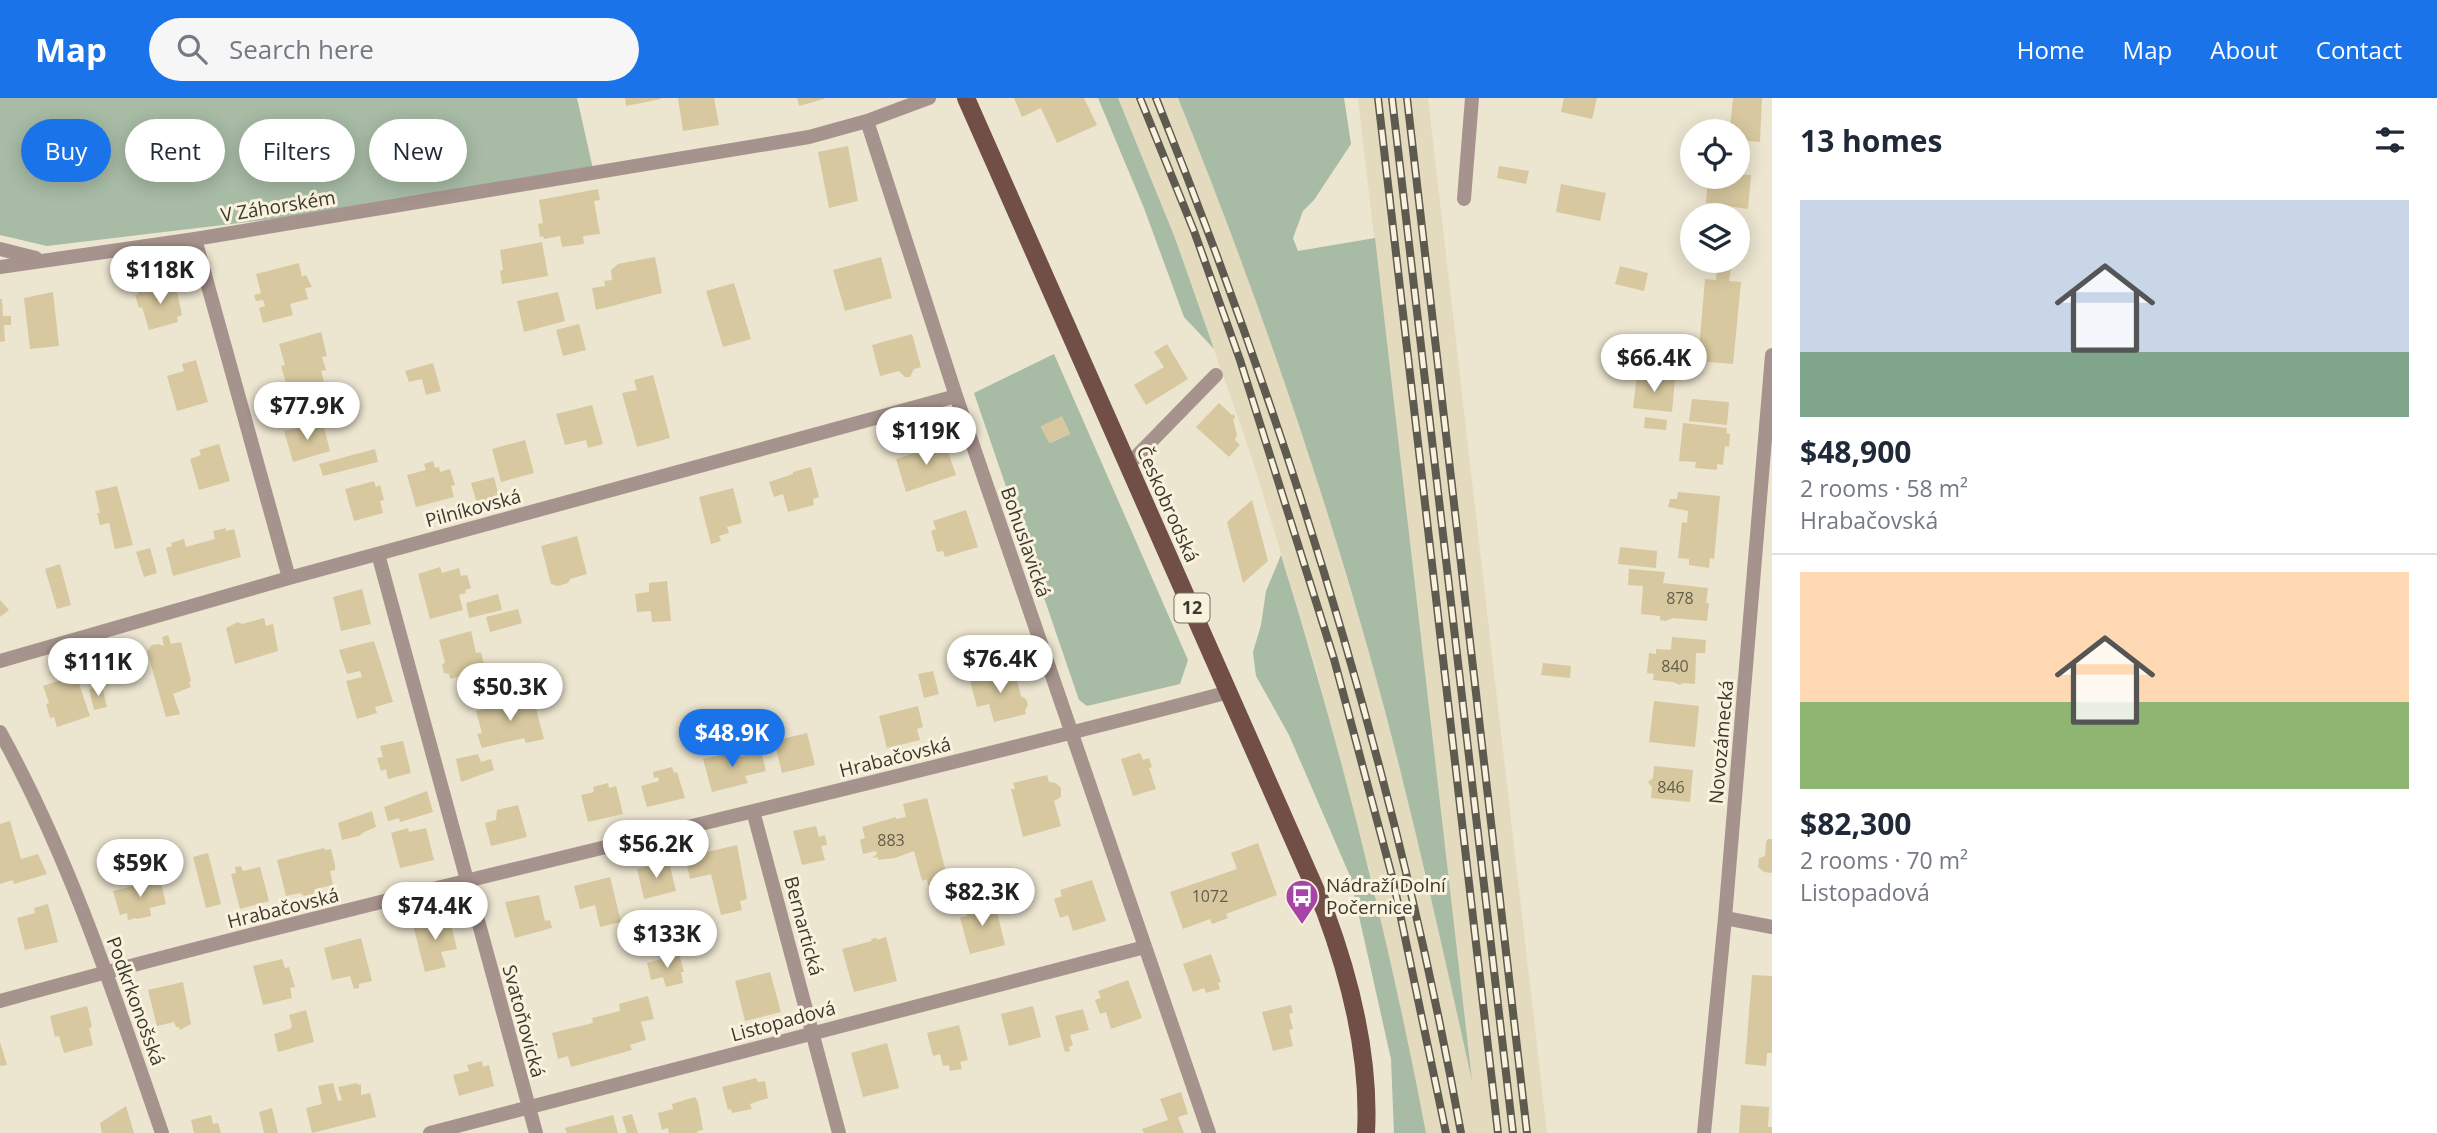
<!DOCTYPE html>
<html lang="en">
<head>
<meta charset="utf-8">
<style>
  body { margin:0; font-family:"Open Sans",sans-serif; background:#f6f6f7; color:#1f2937; height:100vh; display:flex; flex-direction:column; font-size:26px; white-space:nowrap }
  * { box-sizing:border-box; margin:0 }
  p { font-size:23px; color:#747a83 }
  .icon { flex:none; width:38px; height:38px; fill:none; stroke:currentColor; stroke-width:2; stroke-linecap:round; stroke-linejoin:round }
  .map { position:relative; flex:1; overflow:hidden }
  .details { display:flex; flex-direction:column; background:#fff; width:665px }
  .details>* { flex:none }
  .banner { position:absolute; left:21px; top:21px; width:665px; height:63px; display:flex; gap:14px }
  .fabs { position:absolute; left:1680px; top:21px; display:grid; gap:14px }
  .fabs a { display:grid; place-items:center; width:70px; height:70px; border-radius:50%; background:#fff; box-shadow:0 4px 18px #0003; font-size:35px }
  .price { position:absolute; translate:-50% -60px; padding:0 16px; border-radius:24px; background:#fff; color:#222; font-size:23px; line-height:46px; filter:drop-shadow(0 2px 4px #0008) }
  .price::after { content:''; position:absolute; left:50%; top:42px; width:21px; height:16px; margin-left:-10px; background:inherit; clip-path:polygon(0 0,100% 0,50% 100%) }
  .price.selected { background:#1a73e8; color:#fff }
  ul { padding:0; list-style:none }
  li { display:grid; align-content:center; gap:14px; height:371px; padding:0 28px }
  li+li { border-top:2px solid #e0e1e3 }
  li span { display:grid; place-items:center; height:217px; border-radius:0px; color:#555 }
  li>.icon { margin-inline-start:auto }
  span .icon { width:126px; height:126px; fill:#fffc; stroke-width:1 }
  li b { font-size:30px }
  h2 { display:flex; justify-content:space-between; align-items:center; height:84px; padding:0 28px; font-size:30px }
  .pill { padding:0 24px; border-radius:32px; background:#fff; box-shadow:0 4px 18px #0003; font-size:24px; line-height:63px }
  .pill.selected { background:#1a73e8; color:#fff }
  header { display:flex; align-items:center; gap:42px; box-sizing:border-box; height:98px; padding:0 35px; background:#1a73e8; color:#fff }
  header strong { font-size:33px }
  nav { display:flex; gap:38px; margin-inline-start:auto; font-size:24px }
  .search { width:490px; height:63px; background:#f6f6f7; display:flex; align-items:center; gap:18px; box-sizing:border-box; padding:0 24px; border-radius:38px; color:#747a83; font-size:26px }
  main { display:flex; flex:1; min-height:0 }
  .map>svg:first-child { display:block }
</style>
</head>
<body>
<header>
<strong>Map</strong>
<div class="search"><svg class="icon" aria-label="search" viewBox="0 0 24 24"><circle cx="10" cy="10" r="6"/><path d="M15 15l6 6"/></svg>Search here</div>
<nav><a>Home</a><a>Map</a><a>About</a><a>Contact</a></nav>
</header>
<main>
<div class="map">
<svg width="1772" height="1035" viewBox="0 0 1772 1035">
  <rect width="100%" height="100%" fill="#ece5d0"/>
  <path fill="#e4dabe" d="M1118,0H1178L1228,123L1304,339L1368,550L1426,772L1470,972L1358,0H1428L1547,1035H1426L1373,787L1315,567L1251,357L1175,140Z"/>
  <path fill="#a7bba5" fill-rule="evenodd" d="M0,0H577L593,71L448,100L47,148L0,137Z
    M1098,0H1118L1175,140L1214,251L1184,219L1144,110Z
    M1178,0H1344L1351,46L1314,102L1303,113L1293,140L1298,153L1375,140L1472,983C1440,838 1408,693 1368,551C1315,364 1251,180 1178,0Z
    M1054,256L1188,562L1180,586L1087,608L1079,602L974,295ZM1062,319L1070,336L1050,345L1041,329Z
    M1281,457C1340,647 1389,840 1426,1035H1394L1391,961L1350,778L1289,637L1256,578L1253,554L1261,527L1266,493Z"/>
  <path fill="#d7c89f" d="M625,0H661V1L626,8Z
    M678,0H714L719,27L683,33Z
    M797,0H824V1L799,8Z
    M1014,0H1084L1097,27L1057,45L1041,10L1022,19Z
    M1564,0H1597L1592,21L1561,14Z
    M1733,0H1762L1760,44L1738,42L1737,30L1730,29Z
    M848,48L858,103L829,110L818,54Z
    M1499,68L1529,73L1526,86L1497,80Z
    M1738,76L1751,77L1748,111L1706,105L1708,79H1738Z
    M1561,86L1606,95L1600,123L1556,114Z
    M598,91L600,102L594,103L600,136L583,138L584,146L562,149L560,138L544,141L543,138L540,139L538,126L543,125L539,102Z
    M1738,128L1745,129L1744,147L1738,146Z
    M542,144L548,178L502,186L500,173L503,172L500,152Z
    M655,159L662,195L596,212L592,190L605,188L604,183L612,182L611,172L618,166Z
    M881,159L892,200L845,213L833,172Z
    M299,165L302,179L306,177L312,189L305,190L308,201L290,206L293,217L263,225L259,210L265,208L263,202L256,203L254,197L261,195L256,176Z
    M1620,168L1648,175L1644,193L1615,186Z
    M1717,169L1731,170L1729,183L1741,184L1733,266L1698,263L1705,181L1716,182Z
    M175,184L182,217L177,219L178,224L149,232L142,209L139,210L135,197L139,196L138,194Z
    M734,185L751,241L723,249L706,193Z
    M53,194L59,248L30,251L24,200Z
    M558,194L565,223L524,234L517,203Z
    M0,201H2L3,218H11V227H4L5,243L0,244Z
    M579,226L586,252L563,258L556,232Z
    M321,234L327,258L322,259L326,272L321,273L324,283L288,292L281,268L285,267L279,246Z
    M912,236L921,269L914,271L910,279H905L899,273L880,278L872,247Z
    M1167,246L1188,281L1146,307L1134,287L1164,269L1154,254Z
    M196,262L208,304L177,313L167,278L184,273L182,266Z
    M433,265L441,293L426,297L422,281L409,284L405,273Z
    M653,277L670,340L637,349L622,295L637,292L634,282Z
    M1637,278L1675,281L1672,314L1633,310Z
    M1692,301L1729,304L1727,327L1689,323Z
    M1219,305L1232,317L1234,316L1235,320L1233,321L1237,337L1235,342L1240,347L1229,359L1196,329Z
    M592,307L603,346L588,350L586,342L565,347L556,316Z
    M1062,318L1070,336L1049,345L1041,328Z
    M1645,319L1667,322L1666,332L1644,330Z
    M323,325L330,353L293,364L284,333Z
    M1683,325L1727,330L1726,335L1730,336L1729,349L1725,348L1723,367L1717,366V372L1695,370L1696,364L1679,363Z
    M525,342L534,375L501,384L492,351Z
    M945,345L956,377L906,394L896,361Z
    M219,346L230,383L199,392L190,361L201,357L199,352Z
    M375,351L378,364L323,378L319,366Z
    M433,363L435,370L439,369L440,374L450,371L455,387L451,388L454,399L416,409L407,377L426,372L424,366Z
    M811,369L819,399L813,401L814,407L788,414L783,396L774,399L769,384L793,376V374Z
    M494,379L500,403L478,409L471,385Z
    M374,383L376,389L380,387L384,402L380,403L383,415L354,423L345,391Z
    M117,388L133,447L115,451L109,425L100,427L97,415H100L95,393Z
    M733,390L742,425L727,429L729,435L719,438L721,443L711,446L699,399Z
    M1678,394L1720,398L1714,461L1710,460L1709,470L1689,467V461L1678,460L1682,424L1687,425L1688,413L1668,409L1670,401H1677Z
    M1252,402L1268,463L1243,485L1227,424Z
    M966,412L978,449L945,459L943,453L937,454L931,433L936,431L933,423Z
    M226,430V433L234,431L241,459L173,478L166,450L172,448L171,445L184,441L186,449L215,441L213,433Z
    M577,438L587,476L570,481L568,485L558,488L551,486L541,448Z
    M1620,449L1657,453L1656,470L1618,466Z
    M150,450L157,475L144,479L136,454Z
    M60,466L71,507L57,511L45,471Z
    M440,469L442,475L459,470L461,478L467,477L471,490L465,492L466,495L459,497L463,512L430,521L418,476Z
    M1629,471L1665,474L1663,485L1708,490L1706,505H1709L1707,523L1673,520L1665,523L1660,522V518L1641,516L1643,488L1628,487Z
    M667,483L671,523L652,524L651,513L637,514L635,496L649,494V485Z
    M362,491L371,526L341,533L333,499Z
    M498,496L502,512L469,520L466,505Z
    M0,502L9,512L0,519Z
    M518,511L522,525L490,534L486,519Z
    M264,520L266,528L273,526L278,553L235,566L226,530L238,524L242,526Z
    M471,533L476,555L481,554L484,567L480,568L481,572L486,571L487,578L466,584H462L460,578L450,581L449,576L444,575L442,567L445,564L439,542Z
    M168,537L171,546L181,544L191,583L189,584L191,589L173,596L180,616L166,619L147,553L152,547L158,546L164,548L162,539Z
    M1672,539L1706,542L1705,555H1696L1695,586L1683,585L1680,587L1673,584L1653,582L1654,576L1647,575L1649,555L1656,556V551L1671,552Z
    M374,543L393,604L375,609L377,615L357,621L346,583L362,579L360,573L347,576L339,552Z
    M1543,565L1571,568L1570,580L1541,577Z
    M1014,571L1021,598L1026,601L1028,607L1025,612L1026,616L994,624L989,606L977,609L970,583Z
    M933,573L939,596L924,600L918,576Z
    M76,577L90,618L57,629L54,619L50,620L46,606L49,605L43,588Z
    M102,588L107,609L94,612L89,591Z
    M533,599L544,641L526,645L524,640L482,650L477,636L482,635L476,613Z
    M1654,603L1699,608L1695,649L1649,644Z
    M918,608L923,629L917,631L920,642L887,650L879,618Z
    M807,635L815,667L782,675L774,643Z
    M403,643L411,675L388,681L386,671L381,673L377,660L383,659L380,648Z
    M729,651L730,655L736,653L738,659L761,653L766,673L745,678L748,685L712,694L703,661L718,658L717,654Z
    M1140,655L1143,662L1149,660L1152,669L1149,670L1156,691L1133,698L1121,661Z
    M478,656L481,664L491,661L494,672L461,684L456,661Z
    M1654,668L1693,672L1690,704L1651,700L1652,689L1648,684L1653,680Z
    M672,669L674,675L677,674L685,700L647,709L641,688L659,683L658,679L654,680L653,674Z
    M1047,677L1049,684L1056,685L1061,690V699L1054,703L1061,728L1023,739L1011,691H1015L1013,685Z
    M608,685L609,690L616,688L623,716L588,724L581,697L594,694L593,689Z
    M427,693L433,714L400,724L399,720L388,723L384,709Z
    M927,700L948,782L928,787L927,781L922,783L914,753L895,760L878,762V759L872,760L877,756L876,753L863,756L860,742L865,740L862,729L896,719V721L906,719L903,706Z
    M518,707L527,739L491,748L485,725L496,722L497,712Z
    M372,713L376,729L364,734L359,738L342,742L338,725Z
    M10,723L21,761L38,756L47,776L14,786L13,782L0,786V726Z
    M816,728L819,739L825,737L827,747L821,748L825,762L802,767L793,733Z
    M408,730L409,734L426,730L434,762L400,770L391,735Z
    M1768,741H1772V775L1764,774L1758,769L1759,760L1765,758L1766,744Z
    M1258,745L1277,797L1226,816L1228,820L1212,826L1210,821L1183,831L1170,794L1237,771L1231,755Z
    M737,747L747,801L740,803L742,812L721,817L711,776L690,781L685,759Z
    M324,750L325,752L331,751L335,767V772L330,773L333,787L315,791L313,796L304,798L300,795L286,798L277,762Z
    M208,755L221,806L206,810L193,759Z
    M669,764L676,793L644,801L637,771Z
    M241,768L243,773L260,769L269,803L240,811L231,776L236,775L235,769Z
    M610,779L621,824L600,829L595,807L580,811L574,788Z
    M160,781L166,806L150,810L151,818L137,821L136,820L128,822L127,815L120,817L113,793Z
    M1092,782L1106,823L1073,833L1068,817L1060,820L1054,801L1062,798L1060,792Z
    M539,797L545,823L550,822L552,830L515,840L505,804Z
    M990,803L993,811L996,810L1005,847L970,856L960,820L967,818L965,810Z
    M48,806L58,844L25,852L17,820L35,815L34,810Z
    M449,819L457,851L441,854L446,869L425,874L413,827Z
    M886,839L897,883L854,894L842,851L872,843L871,841L877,840V842Z
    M361,840L372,883L359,886V890L354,891L350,878L332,882L324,850Z
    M679,856L684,874H681L683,885L666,889L663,879L651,882L647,865Z
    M1211,856L1221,884L1218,885L1220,891L1206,895L1204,890L1193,894L1183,866Z
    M282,861L285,870L289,869L295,889L290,890L292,900L263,907L253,868Z
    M770,874L781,914L745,923L735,883Z
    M1752,877L1772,878V955H1767L1766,968L1745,966Z
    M1128,882L1142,920L1111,931L1106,914L1100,916L1095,902L1101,900L1098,893Z
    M183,884L191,926L180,932L179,929H176L174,924L157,928L148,892Z
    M648,898L654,921L641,924L646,942L630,947L632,952L571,969L568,958L558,961L552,935L593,925L592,920L620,913L619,906Z
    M1291,907L1293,915L1289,916L1293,931L1289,932L1293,948L1273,953L1262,914Z
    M87,908L92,929L89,930L93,947L64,955L59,938L55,939L50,918Z
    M1033,908L1041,939L1009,948L1001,916Z
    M1083,911L1089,932L1070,937L1073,947L1069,949L1070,953L1065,954L1055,918Z
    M306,912L314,944L278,954L274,936L290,931L292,928L289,917Z
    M959,927L968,962L960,964L962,971L950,973L949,967L943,968L940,956L933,958L927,935Z
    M0,944L7,967L1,968H0Z
    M887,945L899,990L863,999L851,955Z
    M482,963L483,969L489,967L494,988L459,998L453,977L469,973L467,967Z
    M756,980L758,984L765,983L768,1000L750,1006L752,1011L732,1015L731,1011L728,1012L722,989Z
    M333,985L338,1003L342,1002L338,989L357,985L358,987L361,986V997L370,995L376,1019L312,1035L306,1010L322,1006L318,988Z
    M1181,994L1188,1016L1178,1019L1184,1035H1144L1142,1031L1168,1022L1160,1001Z
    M695,999L698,1004L703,1032L697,1033L698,1035H669L668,1030L662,1032L658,1015L673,1011L672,1006Z
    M1741,1007L1769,1009L1768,1029H1772V1035H1739Z
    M126,1008L134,1035H102L100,1025Z
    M272,1010L278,1035H264L259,1014Z
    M632,1016L638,1035H627L622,1019Z
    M211,1017L213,1026L218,1025L221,1035H194L191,1022Z
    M613,1017L618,1035H567L565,1030Z"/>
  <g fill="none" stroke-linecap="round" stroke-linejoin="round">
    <path stroke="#a7938d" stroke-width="14" d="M867,23L956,298L1209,1035
      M1464,101L1472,0
      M195,141L289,480
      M0,151L36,160
      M0,169L195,141L809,39L867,23L929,0
      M1128,367L1216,277
      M378,456L536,1035
      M0,563L289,480L956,298
      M0,634C70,760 115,899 162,1035
      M753,713L839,1035
      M1725,820L1772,829
      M0,903C407,791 820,702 1229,594
      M430,1035L1145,849
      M1704,1035L1725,820L1772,257"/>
    <path stroke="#714f46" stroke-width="18" d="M966,0L1325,813C1351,883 1370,960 1366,1035"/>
    <defs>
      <path id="rail" d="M1140,0L1194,133L1240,262L1334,561L1393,782L1446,1035
        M1156,0C1290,334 1397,681 1461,1035
        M1378,0L1498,1035
        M1392,0L1513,1035
        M1407,0L1527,1035"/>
    </defs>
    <use href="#rail" stroke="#5e5a50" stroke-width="8"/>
    <use href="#rail" stroke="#f9f2dd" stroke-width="5" stroke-dasharray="16" stroke-linecap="butt"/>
  </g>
  <defs>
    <symbol id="bus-pin" viewBox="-11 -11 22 30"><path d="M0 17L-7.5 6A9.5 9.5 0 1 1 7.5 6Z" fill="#a844a9" stroke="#f9f2dd"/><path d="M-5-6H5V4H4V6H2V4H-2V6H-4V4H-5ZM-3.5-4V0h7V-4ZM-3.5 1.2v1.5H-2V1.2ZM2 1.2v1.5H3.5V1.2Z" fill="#fff"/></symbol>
  </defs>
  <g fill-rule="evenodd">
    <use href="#bus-pin" x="1283" y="779" width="38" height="52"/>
  </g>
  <g text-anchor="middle" stroke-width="6" stroke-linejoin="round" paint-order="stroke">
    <g font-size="16" fill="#635d4c">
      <text x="1680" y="506">878</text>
      <text x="1675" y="574">840</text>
      <text x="1671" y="695">846</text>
      <text x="891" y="748">883</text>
      <text x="1210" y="804">1072</text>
    </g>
    <rect fill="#f9f2dd" stroke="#757065" stroke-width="2" x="1174.5" y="495.5" width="35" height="29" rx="5"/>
    <g font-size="18" font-weight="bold" fill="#3c3931">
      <text x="1192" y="516">12</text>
    </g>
    <g font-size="19" fill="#3c3931" stroke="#f9f2dd">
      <text transform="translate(278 108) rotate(-9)" y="7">V Záhorském</text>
      <text transform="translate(1168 406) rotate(66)" y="7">Českobrodská</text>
      <text transform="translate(473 410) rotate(-15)" y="7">Pilníkovská</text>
      <text transform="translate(1026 444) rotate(71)" y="7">Bohuslavická</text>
      <text transform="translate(1721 644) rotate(-85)" y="7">Novozámecká</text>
      <text transform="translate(895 659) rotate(-14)" y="7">Hrabačovská</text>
      <text transform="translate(283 810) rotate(-14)" y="7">Hrabačovská</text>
      <text transform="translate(804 828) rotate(75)" y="7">Bernartická</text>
      <text transform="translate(136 903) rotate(70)" y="7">Podkrkonošská</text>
      <text transform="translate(524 923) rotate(75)" y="7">Svatoňovická</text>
      <text transform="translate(783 923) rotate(-15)" y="7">Listopadová</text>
    </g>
    <g font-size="19" fill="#3c3931" stroke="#f9f2dd" text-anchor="start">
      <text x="1326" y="794">Nádraží Dolní<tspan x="1326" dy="22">Počernice</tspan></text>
    </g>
  </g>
</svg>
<div class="fabs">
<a><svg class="icon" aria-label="locate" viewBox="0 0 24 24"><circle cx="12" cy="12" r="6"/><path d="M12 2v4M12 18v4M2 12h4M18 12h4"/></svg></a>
<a><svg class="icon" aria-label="layers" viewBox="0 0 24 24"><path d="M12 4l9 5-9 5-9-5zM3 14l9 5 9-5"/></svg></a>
</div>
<b class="price" style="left:160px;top:208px">$118K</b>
<b class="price" style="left:1654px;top:296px">$66.4K</b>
<b class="price" style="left:307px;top:344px">$77.9K</b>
<b class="price" style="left:926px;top:369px">$119K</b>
<b class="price" style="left:1000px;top:597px">$76.4K</b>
<b class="price" style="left:98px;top:600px">$111K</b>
<b class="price" style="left:510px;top:625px">$50.3K</b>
<b class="price selected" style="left:732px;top:671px">$48.9K</b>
<b class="price" style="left:656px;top:782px">$56.2K</b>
<b class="price" style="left:140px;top:801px">$59K</b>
<b class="price" style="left:982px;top:830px">$82.3K</b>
<b class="price" style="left:435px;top:844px">$74.4K</b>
<b class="price" style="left:667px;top:872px">$133K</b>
<div class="banner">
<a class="pill selected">Buy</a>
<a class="pill">Rent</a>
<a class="pill">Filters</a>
<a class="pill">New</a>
</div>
</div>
<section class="details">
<h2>13 homes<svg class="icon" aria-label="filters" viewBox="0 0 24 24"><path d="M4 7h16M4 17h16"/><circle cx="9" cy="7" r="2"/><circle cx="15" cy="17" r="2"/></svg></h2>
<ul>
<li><span style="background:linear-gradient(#c9d6e8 70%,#7fa58c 0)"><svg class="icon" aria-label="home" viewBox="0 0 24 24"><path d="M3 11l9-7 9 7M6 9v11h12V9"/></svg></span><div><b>$48,900</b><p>2 rooms · 58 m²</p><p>Hrabačovská</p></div></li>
<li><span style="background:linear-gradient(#ffd9b3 60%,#8fb573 0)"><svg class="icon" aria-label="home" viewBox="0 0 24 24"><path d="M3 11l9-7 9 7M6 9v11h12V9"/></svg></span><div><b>$82,300</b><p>2 rooms · 70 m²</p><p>Listopadová</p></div></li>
</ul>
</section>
</main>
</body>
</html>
